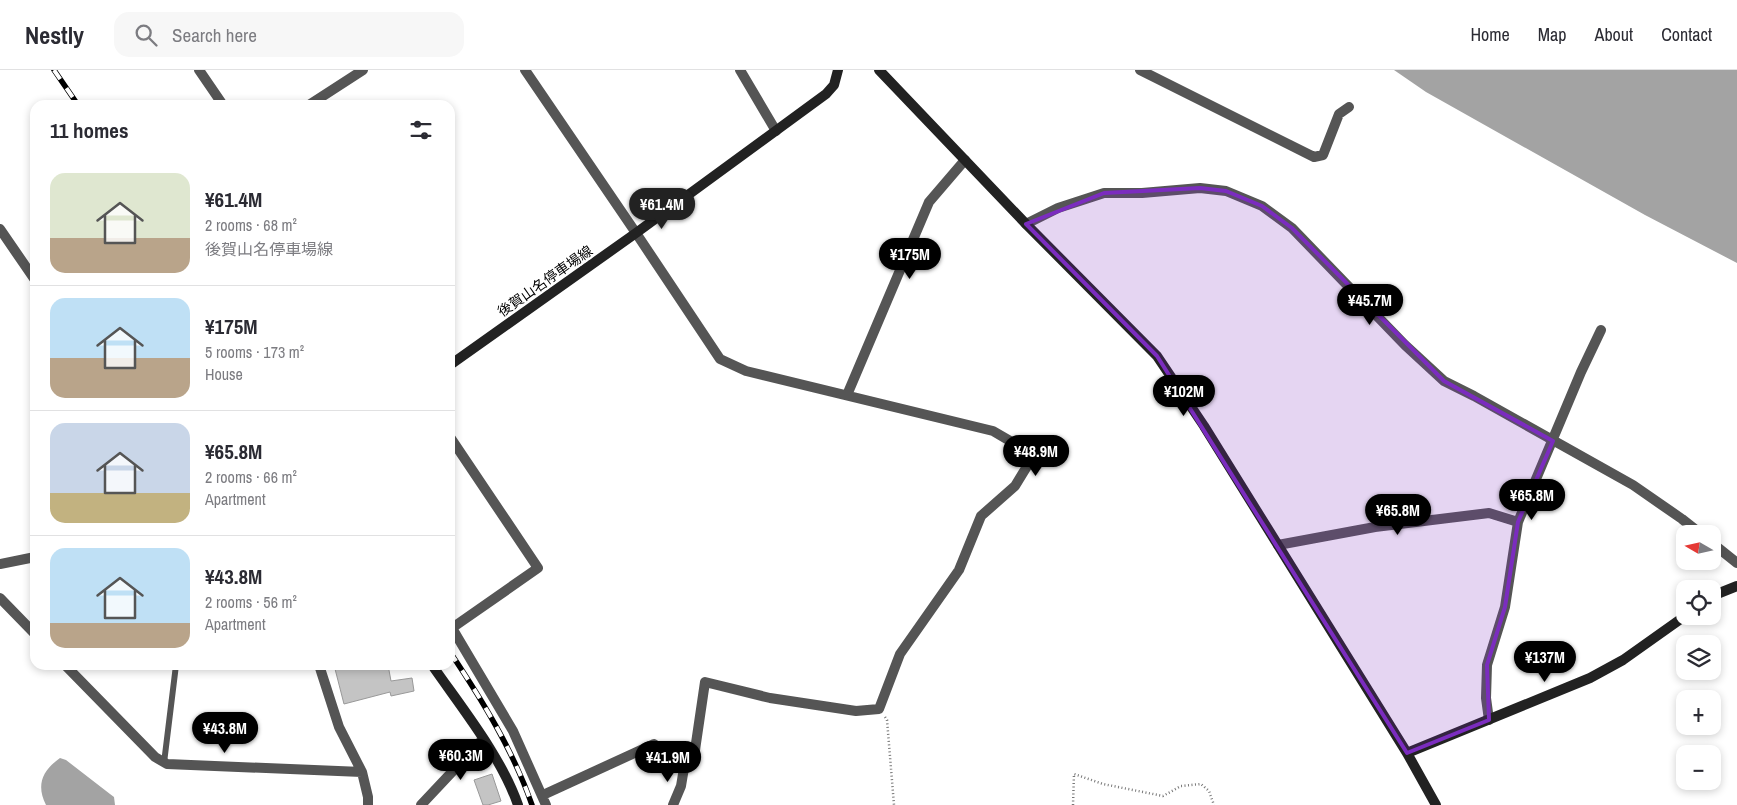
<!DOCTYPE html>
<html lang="en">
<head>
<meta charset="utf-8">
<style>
  body { margin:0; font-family:"Archivo Narrow","Noto Sans JP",sans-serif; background:#f7f7f7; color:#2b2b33; height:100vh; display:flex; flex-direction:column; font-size:19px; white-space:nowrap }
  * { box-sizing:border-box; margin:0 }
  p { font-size:16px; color:#7c7c81 }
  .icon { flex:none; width:28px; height:28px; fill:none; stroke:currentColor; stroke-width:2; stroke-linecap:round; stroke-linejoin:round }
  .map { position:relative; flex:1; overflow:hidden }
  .sheet { position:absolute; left:30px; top:30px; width:425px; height:570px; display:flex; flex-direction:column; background:#fff; border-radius:15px; box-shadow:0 2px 8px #0003 }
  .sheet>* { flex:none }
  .needle { width:32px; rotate:279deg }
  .buttons { position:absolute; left:1676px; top:455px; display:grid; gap:10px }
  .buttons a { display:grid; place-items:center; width:45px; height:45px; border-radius:10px; background:#fff; box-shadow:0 2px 8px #0003; font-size:25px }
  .price { position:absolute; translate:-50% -42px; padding:0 11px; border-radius:18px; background:#000; color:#fff; font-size:16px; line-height:32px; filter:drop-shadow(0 1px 2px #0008) }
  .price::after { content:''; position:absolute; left:50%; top:30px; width:15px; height:11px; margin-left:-8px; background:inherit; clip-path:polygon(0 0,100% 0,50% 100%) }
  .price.active { background:#222; color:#fff }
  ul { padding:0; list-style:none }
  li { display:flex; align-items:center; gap:15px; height:125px; padding:0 20px }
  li+li { border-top:1px solid #e1e1e2 }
  li span { display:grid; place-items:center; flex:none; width:140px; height:100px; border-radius:15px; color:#555 }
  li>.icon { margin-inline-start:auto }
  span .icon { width:60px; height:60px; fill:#fffc; stroke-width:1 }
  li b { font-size:21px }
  h2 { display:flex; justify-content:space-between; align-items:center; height:60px; padding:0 20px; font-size:21px }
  header { display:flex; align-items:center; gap:30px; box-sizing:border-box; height:70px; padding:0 25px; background:#fff; border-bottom:1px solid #e1e1e2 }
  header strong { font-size:24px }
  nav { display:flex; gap:28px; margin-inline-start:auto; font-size:18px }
  .search { width:350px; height:45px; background:#f7f7f7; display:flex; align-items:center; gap:12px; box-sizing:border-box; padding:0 18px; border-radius:15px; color:#7c7c81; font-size:19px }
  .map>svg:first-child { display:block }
</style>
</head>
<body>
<header>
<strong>Nestly</strong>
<div class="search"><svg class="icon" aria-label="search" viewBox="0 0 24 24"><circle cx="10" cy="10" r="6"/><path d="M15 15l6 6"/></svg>Search here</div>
<nav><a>Home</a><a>Map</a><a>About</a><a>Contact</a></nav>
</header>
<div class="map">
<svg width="1737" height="735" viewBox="0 0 1737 735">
  <rect width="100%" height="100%" fill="#fff"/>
  <path fill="#a3a3a3" d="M1394,0H1737V193L1645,145L1426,22Z
    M60,688L66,690L110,724L114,727L115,735H46C36,715 42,701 60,688Z"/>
  <path fill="#c4c4c4" stroke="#999" d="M334,595H388L391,611L412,608L414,621L391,626L390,622L344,634Z
    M492,704L501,731L488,735H483L474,710Z"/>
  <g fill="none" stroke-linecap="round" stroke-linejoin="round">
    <path stroke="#777" stroke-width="2.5" stroke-dasharray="1 2.5" stroke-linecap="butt" d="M885,647L887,650L894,735
      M1073,735L1074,704L1103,714L1163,726L1181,716L1201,714L1209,721L1214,735"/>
    <path stroke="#555" stroke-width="6" d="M164,693L176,595"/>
    <path stroke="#555" stroke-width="10" d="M199,0L223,35
      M525,0L636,163L720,289L746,301L993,361L1034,385L1015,416L981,446L959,500L900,584L879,639L856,641L770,628L705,612L695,680L684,698L675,695L654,674L543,725
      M740,0L776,61
      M1140,0L1314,87L1323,85L1339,44L1349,37
      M309,35L363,0
      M1026,154L1058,138L1104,123H1142L1200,118L1226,121L1262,136L1292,158L1405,275L1444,311L1474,326L1633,415L1682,449L1701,464
      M0,159L35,210
      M847,325L929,132L965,90
      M450,367L538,498L452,558L513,661L546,735
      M1712,473L1737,493
      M1278,475L1375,457L1489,443L1518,452
      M0,494L35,487
      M0,528L35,564
      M65,595L155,687L167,694L362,702L368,727V735
      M319,595L339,657L362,702
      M1489,650L1486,628L1487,595L1505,537L1518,452L1581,302L1601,260
      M421,735L483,669
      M673,735L681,716L684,698"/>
    <path stroke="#222" stroke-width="10" d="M879,0L1026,154L1157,286L1204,356L1407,683L1436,735
      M450,295L636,163L826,24L834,15L838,0
      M1712,526L1737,516
      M432,595C461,637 501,686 518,735
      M1407,683L1590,608L1623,590L1685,546"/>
    <defs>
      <path id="rail" d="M54,0L78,35
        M450,582C482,630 513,680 532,735"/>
    </defs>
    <use href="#rail" stroke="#000" stroke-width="5.5"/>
    <use href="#rail" stroke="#fff" stroke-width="4" stroke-dasharray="11" stroke-linecap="butt"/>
  </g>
  <path fill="#7b2cbf" fill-opacity="0.2" stroke="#7b2cbf" stroke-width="4" stroke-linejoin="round" d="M1200,118L1226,121L1262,136L1292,158L1444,311L1553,371L1518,452L1505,537L1487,595L1489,650L1407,683L1157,286L1026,154L1104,123Z"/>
  <g text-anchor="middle" stroke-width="4" stroke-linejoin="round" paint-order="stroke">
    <g font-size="14" fill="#000" stroke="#fff">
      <text transform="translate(545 211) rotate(-35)" y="5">後賀山名停車場線</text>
    </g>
  </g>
</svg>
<div class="buttons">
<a><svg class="needle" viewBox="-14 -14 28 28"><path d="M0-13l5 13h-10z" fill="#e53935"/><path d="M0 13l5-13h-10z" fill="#7c7c81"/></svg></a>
<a><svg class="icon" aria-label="locate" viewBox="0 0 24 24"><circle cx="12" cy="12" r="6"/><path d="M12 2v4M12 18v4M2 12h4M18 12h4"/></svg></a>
<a><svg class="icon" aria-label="layers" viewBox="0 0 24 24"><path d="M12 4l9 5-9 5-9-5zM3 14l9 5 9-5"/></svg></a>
<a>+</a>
<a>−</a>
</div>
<b class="price active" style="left:662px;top:160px">¥61.4M</b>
<b class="price" style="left:910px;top:210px">¥175M</b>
<b class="price" style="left:1370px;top:256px">¥45.7M</b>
<b class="price" style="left:1184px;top:347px">¥102M</b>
<b class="price" style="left:1036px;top:407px">¥48.9M</b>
<b class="price" style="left:1532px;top:451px">¥65.8M</b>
<b class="price" style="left:1398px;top:466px">¥65.8M</b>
<b class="price" style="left:1545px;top:613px">¥137M</b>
<b class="price" style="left:225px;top:684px">¥43.8M</b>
<b class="price" style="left:461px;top:711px">¥60.3M</b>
<b class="price" style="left:668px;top:713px">¥41.9M</b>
<section class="sheet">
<h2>11 homes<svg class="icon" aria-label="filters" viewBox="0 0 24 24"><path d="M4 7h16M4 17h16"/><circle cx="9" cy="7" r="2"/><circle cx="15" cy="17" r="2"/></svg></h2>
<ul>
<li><span style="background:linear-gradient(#dfe7d0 65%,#b9a48a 0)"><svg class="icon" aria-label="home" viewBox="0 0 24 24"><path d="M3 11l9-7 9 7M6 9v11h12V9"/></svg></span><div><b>¥61.4M</b><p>2 rooms · 68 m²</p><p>後賀山名停車場線</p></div></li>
<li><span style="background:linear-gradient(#bfe0f5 60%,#b9a48a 0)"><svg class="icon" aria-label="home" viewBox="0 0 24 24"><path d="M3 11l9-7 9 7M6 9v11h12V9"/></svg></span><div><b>¥175M</b><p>5 rooms · 173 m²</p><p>House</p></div></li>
<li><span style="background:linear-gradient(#c9d6e8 70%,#c2b280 0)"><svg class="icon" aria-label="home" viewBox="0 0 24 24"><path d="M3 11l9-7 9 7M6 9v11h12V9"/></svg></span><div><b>¥65.8M</b><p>2 rooms · 66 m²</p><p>Apartment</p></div></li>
<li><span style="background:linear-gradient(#bfe0f5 75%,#b9a48a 0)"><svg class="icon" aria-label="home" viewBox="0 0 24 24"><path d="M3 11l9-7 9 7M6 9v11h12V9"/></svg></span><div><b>¥43.8M</b><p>2 rooms · 56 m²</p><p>Apartment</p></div></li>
</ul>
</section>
</div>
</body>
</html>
